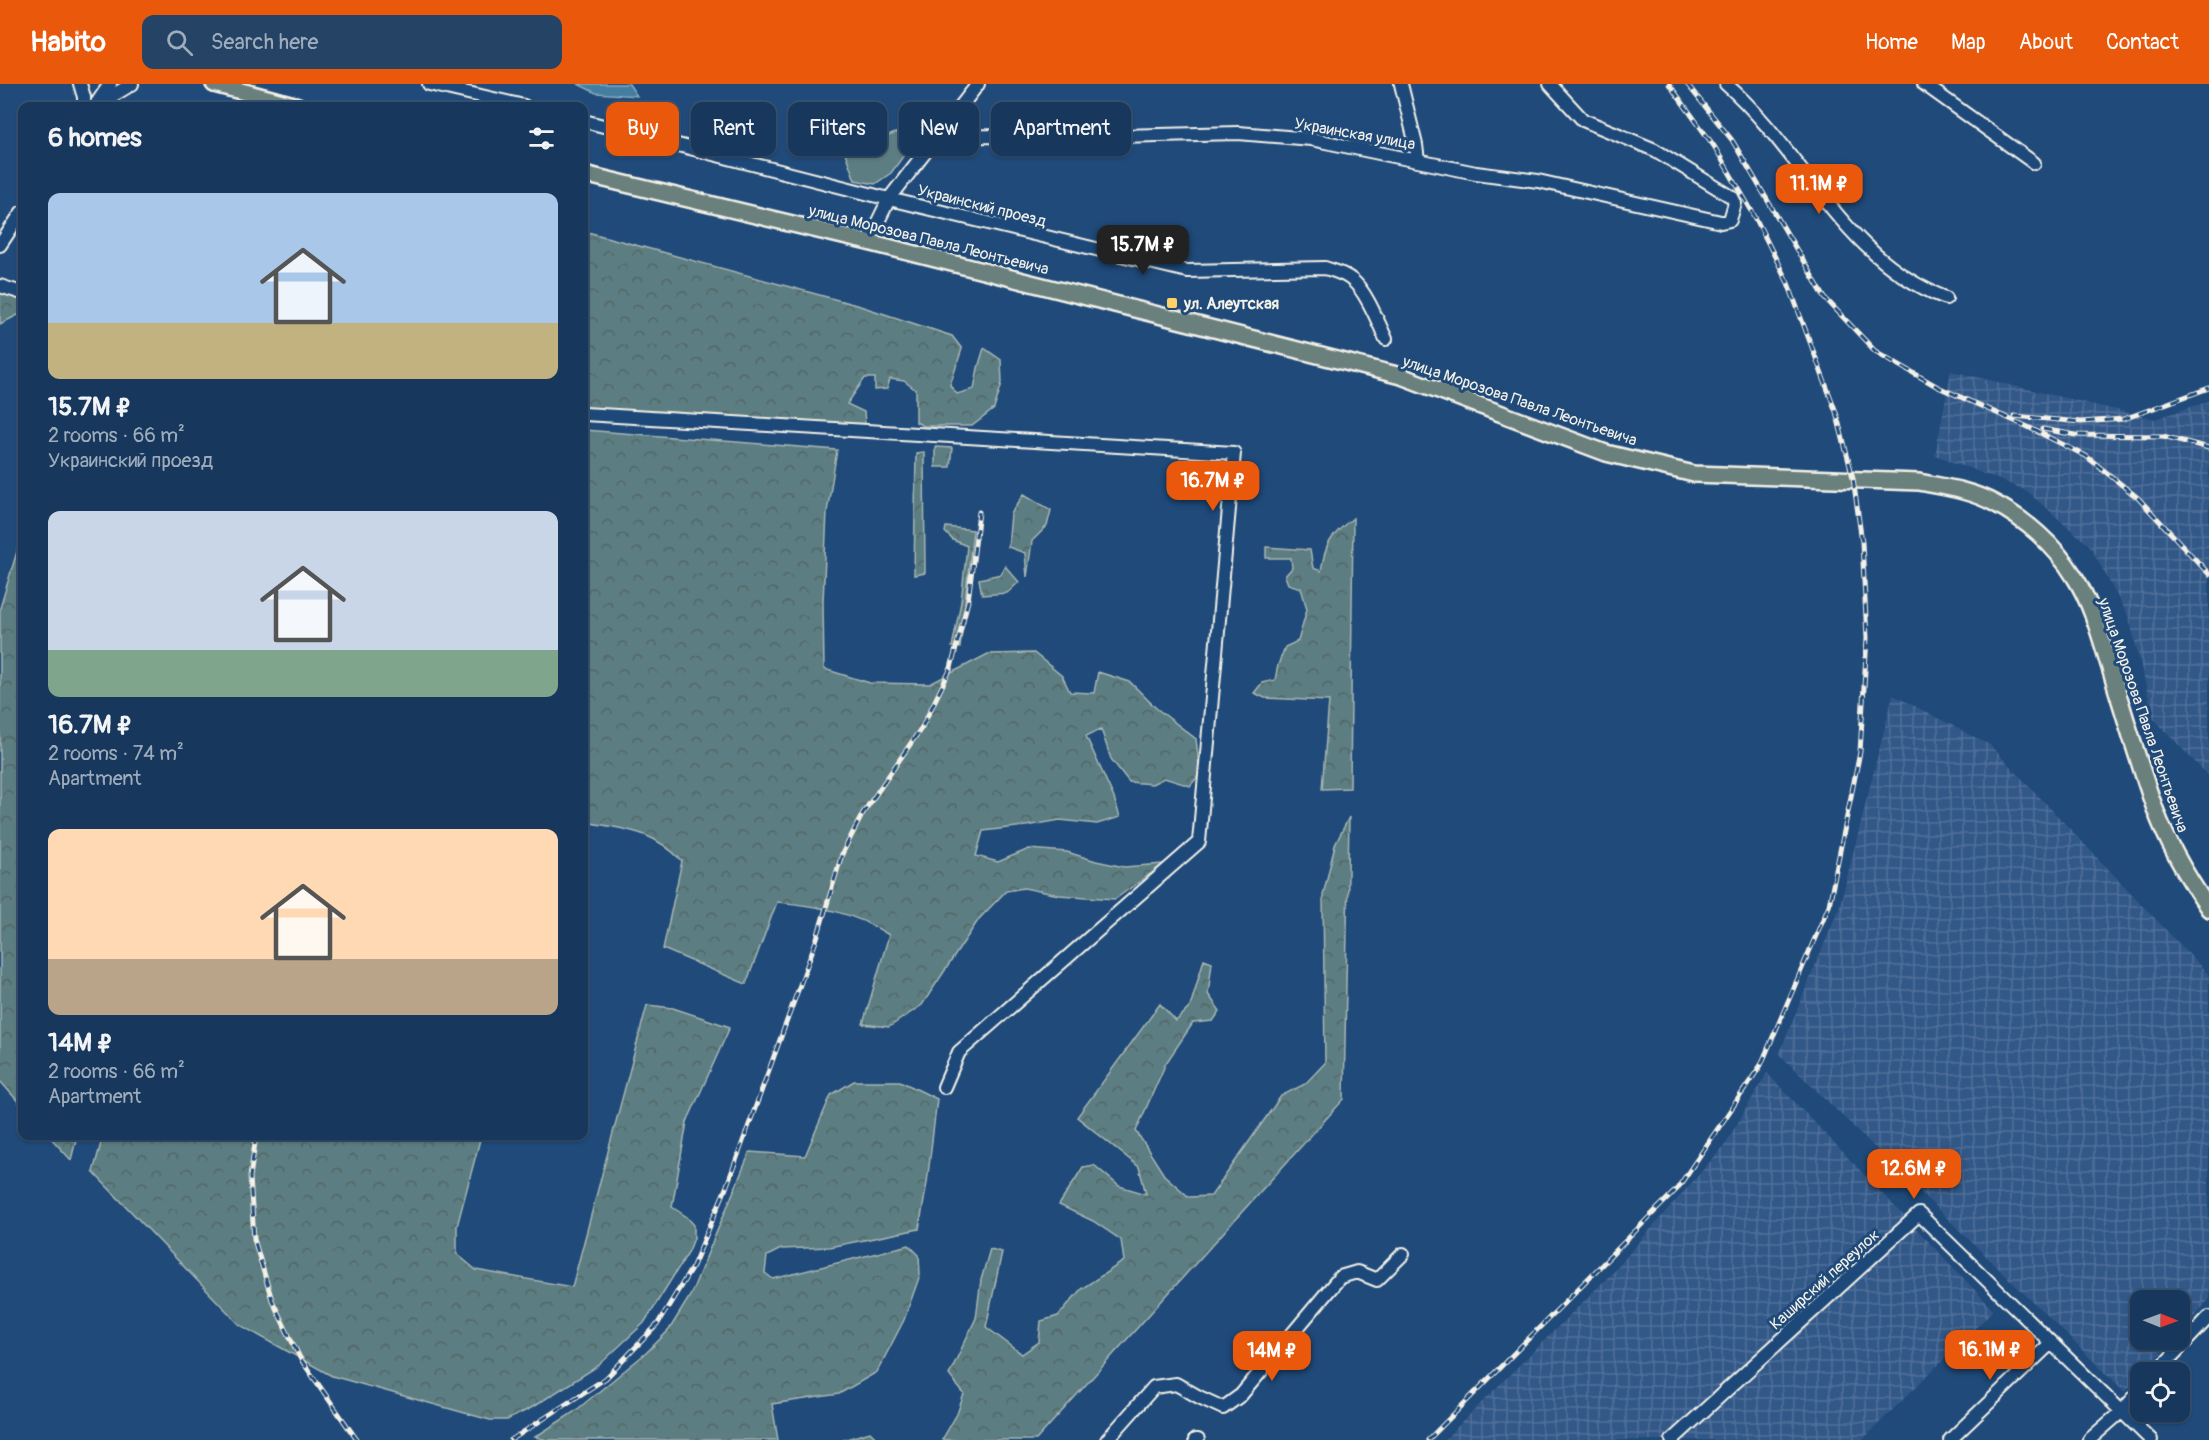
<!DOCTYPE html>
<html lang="en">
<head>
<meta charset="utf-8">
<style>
  body { margin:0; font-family:Pangolin,sans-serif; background:#244365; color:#f1f3f6; height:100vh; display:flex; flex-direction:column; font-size:22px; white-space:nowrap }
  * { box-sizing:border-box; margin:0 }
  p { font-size:20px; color:#9eacbb }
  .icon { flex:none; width:33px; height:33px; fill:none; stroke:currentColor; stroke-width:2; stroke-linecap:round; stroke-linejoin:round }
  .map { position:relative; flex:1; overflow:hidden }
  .panel { position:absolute; left:18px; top:18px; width:570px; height:1038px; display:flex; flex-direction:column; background:#17385c; border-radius:12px; box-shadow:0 2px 4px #0004,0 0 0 2px #365272 }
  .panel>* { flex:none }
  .guide { position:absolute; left:606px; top:18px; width:570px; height:54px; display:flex; gap:12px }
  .needle { width:39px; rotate:91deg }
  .controls { position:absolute; left:2130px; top:1206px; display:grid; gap:12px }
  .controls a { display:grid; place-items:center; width:60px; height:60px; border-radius:12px; background:#17385c; box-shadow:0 2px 4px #0004,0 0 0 2px #365272; font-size:30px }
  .price { position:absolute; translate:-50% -51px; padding:0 14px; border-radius:12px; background:#ea580c; color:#fff; font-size:20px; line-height:39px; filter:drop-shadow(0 2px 3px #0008) }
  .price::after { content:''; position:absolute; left:50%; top:36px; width:18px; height:14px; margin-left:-9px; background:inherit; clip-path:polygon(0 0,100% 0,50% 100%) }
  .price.selected { background:#222; color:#fff }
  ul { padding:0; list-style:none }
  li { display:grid; align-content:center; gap:12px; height:318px; padding:0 30px }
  li span { display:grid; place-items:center; height:186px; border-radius:12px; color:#555 }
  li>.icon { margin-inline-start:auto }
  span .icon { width:108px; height:108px; fill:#fffc; stroke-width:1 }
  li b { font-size:26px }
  h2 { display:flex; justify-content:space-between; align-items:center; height:72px; padding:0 30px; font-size:26px }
  .chip { padding:0 21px; border-radius:12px; background:#17385c; box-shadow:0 2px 4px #0004,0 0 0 2px #365272; font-size:21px; line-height:54px }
  .chip.selected { background:#ea580c; color:#fff }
  header { display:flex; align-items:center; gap:36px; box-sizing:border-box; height:84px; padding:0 30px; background:#ea580c; color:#fff }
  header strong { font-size:28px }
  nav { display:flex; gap:33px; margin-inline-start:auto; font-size:21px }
  .search { width:420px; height:54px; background:#244365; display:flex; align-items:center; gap:15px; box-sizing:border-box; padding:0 21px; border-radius:12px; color:#9eacbb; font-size:22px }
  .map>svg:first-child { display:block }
</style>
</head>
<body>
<header>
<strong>Habito</strong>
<div class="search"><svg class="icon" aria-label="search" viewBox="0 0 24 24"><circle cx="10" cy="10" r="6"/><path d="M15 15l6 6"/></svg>Search here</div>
<nav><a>Home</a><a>Map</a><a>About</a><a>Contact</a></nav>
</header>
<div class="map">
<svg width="2209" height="1356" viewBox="0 0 2209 1356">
  <defs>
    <pattern id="industrial-grid" width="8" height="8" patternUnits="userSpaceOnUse" patternTransform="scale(1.5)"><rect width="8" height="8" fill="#315888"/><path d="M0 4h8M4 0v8" fill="none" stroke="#4f7099"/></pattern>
    <pattern id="forest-crowns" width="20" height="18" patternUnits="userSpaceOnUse" patternTransform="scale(1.5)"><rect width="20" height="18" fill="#5c7d81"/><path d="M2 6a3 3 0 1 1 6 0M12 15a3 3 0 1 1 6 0" fill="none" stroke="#536566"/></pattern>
  </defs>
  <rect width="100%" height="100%" fill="#1f4a7a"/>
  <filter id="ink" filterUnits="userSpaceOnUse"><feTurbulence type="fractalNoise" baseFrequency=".0167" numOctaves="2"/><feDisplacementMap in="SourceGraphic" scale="12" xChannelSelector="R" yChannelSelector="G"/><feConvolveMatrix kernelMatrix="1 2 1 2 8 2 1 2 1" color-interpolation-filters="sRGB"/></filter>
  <g filter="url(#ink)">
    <path fill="url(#industrial-grid)" d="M1951,287L2155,335L2209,317V693L2154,635L2129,534L2090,462L2025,406L1935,371Z
      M1893,611L1990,661L2209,891V1216L2180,1248V1216H2140V1256H2173L2125,1308L1779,970L1840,821Z
      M1767,989L1994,1226L1862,1356H1444L1612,1189L1724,1062Z"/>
    <path fill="#5c7d81" stroke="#a8b7b4" stroke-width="1.5" d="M916,41L920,49L891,89L875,100L855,96L845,69Z"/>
    <path fill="url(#forest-crowns)" stroke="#a8b7b4" stroke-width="1.5" d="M584,147L860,222L952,252L962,265L950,301L957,310L974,305L978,284L984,264L1001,276L1002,299L994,325L972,342H923L916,338V306L904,297L890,295L887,305L875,306V294H865L847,320L864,328L865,340L686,333L584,325Z
      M0,208L22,213V229L0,240Z
      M584,346L837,366L827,428L823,518L824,585L870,599L930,600L988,570L1034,569L1062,592L1070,608L1094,609L1098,588L1130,598L1156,624L1196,655L1200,690L1190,702L1164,694L1152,700L1129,698L1111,675L1101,645L1086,652L1114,714L1120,733L1097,740L1060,736L1026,742L983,747L976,772L998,778L1029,765L1067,768L1096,777L1124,783L1164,780L1115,815L1059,811L1024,804L1006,807L979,835L922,921L889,943L863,940L889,851C853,828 819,822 777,818L746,900L663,865L682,777C653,747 630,746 591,739L584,740Z
      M935,363L952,364L950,383H935Z
      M924,368L925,489L914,491L916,369Z
      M1024,410L1051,426L1047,442L1032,457L1027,493L1025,469L1008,463L1011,430Z
      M1353,434L1350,704L1322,705L1329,617L1265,614L1254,609L1262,599L1275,596L1278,581L1285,563L1298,557L1307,525L1301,504L1288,500L1285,492L1292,484L1291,474H1266V463L1310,466L1313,484L1321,487C1325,460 1331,451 1353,434Z
      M946,443L973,446L960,564L952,563L961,518L967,462L953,456L945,448Z
      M22,451V1022L0,997V524Z
      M1005,482L1019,498L1007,509L982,511L979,495L1001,490Z
      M1349,733L1344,1015L1036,1356H942L957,1330L964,1310L949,1291L976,1234L981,1196L990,1165L1002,1168L986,1243L1022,1270L1039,1258L1041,1237L1058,1232L1081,1205L1124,1177L1121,1156L1093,1137L1059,1121L1083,1083L1094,1081L1119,1102L1146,1110L1139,1083L1077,1033L1160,920L1176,937L1190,923L1204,875L1212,878L1208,910L1220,927L1213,937L1193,939L1166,979L1136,1047L1164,1091L1189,1113L1211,1112L1281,1012L1305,1000L1325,979L1323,811L1335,761Z
      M647,921L673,924L730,943L687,1038L672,1123L687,1133L694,1141V1154L689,1167L644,1239L598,1282L531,1324L507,1336H490L332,1292L240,1241L93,1088L103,1052H481L457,1142V1170L476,1186L572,1203Z
      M854,997H900L937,1015L927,1099L919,1145L829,1163L781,1165L767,1172L765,1189L773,1195L909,1161L919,1171L920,1191L904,1236L877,1288L839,1310L772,1320L778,1356H547L535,1353L574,1328L646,1269L669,1246L690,1212L750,1068L805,1072L831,1011Z
      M49,1052H77L71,1076Z
      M870,1348L878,1356H843Z"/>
    <path fill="#457da0" stroke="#8babbd" stroke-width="1.5" d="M578,0H629L637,12L596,9Z"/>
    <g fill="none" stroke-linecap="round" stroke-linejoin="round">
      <defs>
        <path id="minor" d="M80,0L84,13V22
          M429,0L524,22
          M1401,0L1416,61L1418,77
          M1726,0C1804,68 1844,176 1946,214
          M1924,0L2034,79
          M97,19L110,0
          M102,22L112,12L132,0
          M584,37L889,115L1187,187L1325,184C1334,187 1344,189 1352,196C1366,207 1378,238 1386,255
          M941,46L958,52L1080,53L1238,49L1311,55L1476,89L1538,97L1721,138L1730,136L1735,119L1732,113L1655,66L1583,36L1550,0
          M868,158L889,115L978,0
          M0,161L22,128
          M0,202L22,209
          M584,330L1234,369L1199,758L959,968L944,1003
          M2157,1288L2209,1233
          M1107,1356L1154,1303L1176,1300L1199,1313L1223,1324L1241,1311L1340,1193L1357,1188L1377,1196L1403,1170
          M1195,1356H1198
          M1672,1356L1919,1130L2151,1356
          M1950,1356L2051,1259
          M2089,1356L2122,1327L2140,1307"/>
        <path id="major" d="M214,0L298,22
          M584,90L868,158L1401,292L1606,369L1694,390L1919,398C1944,403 1970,406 1994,419C2025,435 2055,461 2074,492C2091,518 2100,551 2109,581C2124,629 2138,677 2155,725C2168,761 2187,793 2209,825"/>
      </defs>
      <use href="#minor" stroke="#f4f1e8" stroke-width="16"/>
      <use href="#major" stroke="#f4f1e8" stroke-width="20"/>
      <use href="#minor" stroke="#1f4a7a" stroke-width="12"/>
      <use href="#major" stroke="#6a807d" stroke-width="15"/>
      <defs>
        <path id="rail" d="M1687,0L1732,56L1825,214L1875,267L1938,303L2028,343L2086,372L2138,414L2209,490
          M2014,332L2081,338L2124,335L2209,304
          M2043,345L2076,351L2163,352L2209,364
          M256,1052L250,1093L254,1155L272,1216L300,1274L357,1356
          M511,1356L606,1294L657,1241L693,1182L726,1104L817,854L842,770L863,729L922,643L951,584L968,517L979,428
          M1428,1356L1677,1105L1761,981L1829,821L1860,668L1867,554L1862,458L1853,394L1836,328L1788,199L1753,129L1714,62L1669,0"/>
      </defs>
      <use href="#rail" stroke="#f4f1e8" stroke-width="5"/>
      <use href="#rail" stroke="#1f4a7a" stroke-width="3" stroke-dasharray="9" stroke-linecap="butt"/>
    </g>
  </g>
  <rect fill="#ffd166" stroke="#1f4a7a" stroke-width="2" x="1166" y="213" width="12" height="12" rx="3"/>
  <g text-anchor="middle" stroke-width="6" stroke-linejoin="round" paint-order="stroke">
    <g font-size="16" fill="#f4f1e8" stroke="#1f4a7a">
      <text transform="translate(1355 49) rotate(10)" y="6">Украинская улица</text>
      <text transform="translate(982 121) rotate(14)" y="6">Украинский проезд</text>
      <text transform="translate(929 155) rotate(14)" y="6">улица Морозова Павла Леонтьевича</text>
      <text transform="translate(1520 316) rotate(19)" y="6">улица Морозова Павла Леонтьевича</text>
      <text transform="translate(2144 631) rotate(71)" y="6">улица Морозова Павла Леонтьевича</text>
      <text transform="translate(1824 1195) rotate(-42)" y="6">Каширский переулок</text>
    </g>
    <g font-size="16" font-weight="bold" fill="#f4f1e8" stroke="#1f4a7a" text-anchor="start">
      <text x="1184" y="225">ул. Алеутская</text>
    </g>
  </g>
</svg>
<div class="controls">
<a><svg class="needle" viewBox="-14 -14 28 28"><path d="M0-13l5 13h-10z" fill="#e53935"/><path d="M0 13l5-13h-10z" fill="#9eacbb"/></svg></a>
<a><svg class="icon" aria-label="locate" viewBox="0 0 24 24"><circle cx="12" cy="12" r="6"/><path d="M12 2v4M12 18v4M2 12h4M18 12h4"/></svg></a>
</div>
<b class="price" style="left:1819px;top:131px">11.1M ₽</b>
<b class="price selected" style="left:1143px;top:192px">15.7M ₽</b>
<b class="price" style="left:1213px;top:428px">16.7M ₽</b>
<b class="price" style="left:1914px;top:1116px">12.6M ₽</b>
<b class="price" style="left:1990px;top:1297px">16.1M ₽</b>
<b class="price" style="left:1272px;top:1298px">14M ₽</b>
<div class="guide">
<a class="chip selected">Buy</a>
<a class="chip">Rent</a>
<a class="chip">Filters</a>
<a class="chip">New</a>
<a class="chip">Apartment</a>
</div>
<section class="panel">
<h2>6 homes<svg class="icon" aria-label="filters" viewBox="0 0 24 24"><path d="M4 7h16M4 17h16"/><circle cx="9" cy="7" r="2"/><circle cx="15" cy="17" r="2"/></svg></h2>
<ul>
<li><span style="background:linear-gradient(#a9c7e8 70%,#c2b280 0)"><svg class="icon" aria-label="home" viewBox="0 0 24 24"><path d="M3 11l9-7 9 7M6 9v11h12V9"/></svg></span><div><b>15.7M ₽</b><p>2 rooms · 66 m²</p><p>Украинский проезд</p></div></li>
<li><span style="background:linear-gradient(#c9d6e8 75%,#7fa58c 0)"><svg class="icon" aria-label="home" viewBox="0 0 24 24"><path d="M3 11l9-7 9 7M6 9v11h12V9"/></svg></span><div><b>16.7M ₽</b><p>2 rooms · 74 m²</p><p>Apartment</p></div></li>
<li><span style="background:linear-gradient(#ffd9b3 70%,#b9a48a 0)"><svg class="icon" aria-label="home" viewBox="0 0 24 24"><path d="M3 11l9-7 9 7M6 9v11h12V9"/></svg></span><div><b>14M ₽</b><p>2 rooms · 66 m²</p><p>Apartment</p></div></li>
</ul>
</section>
</div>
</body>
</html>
